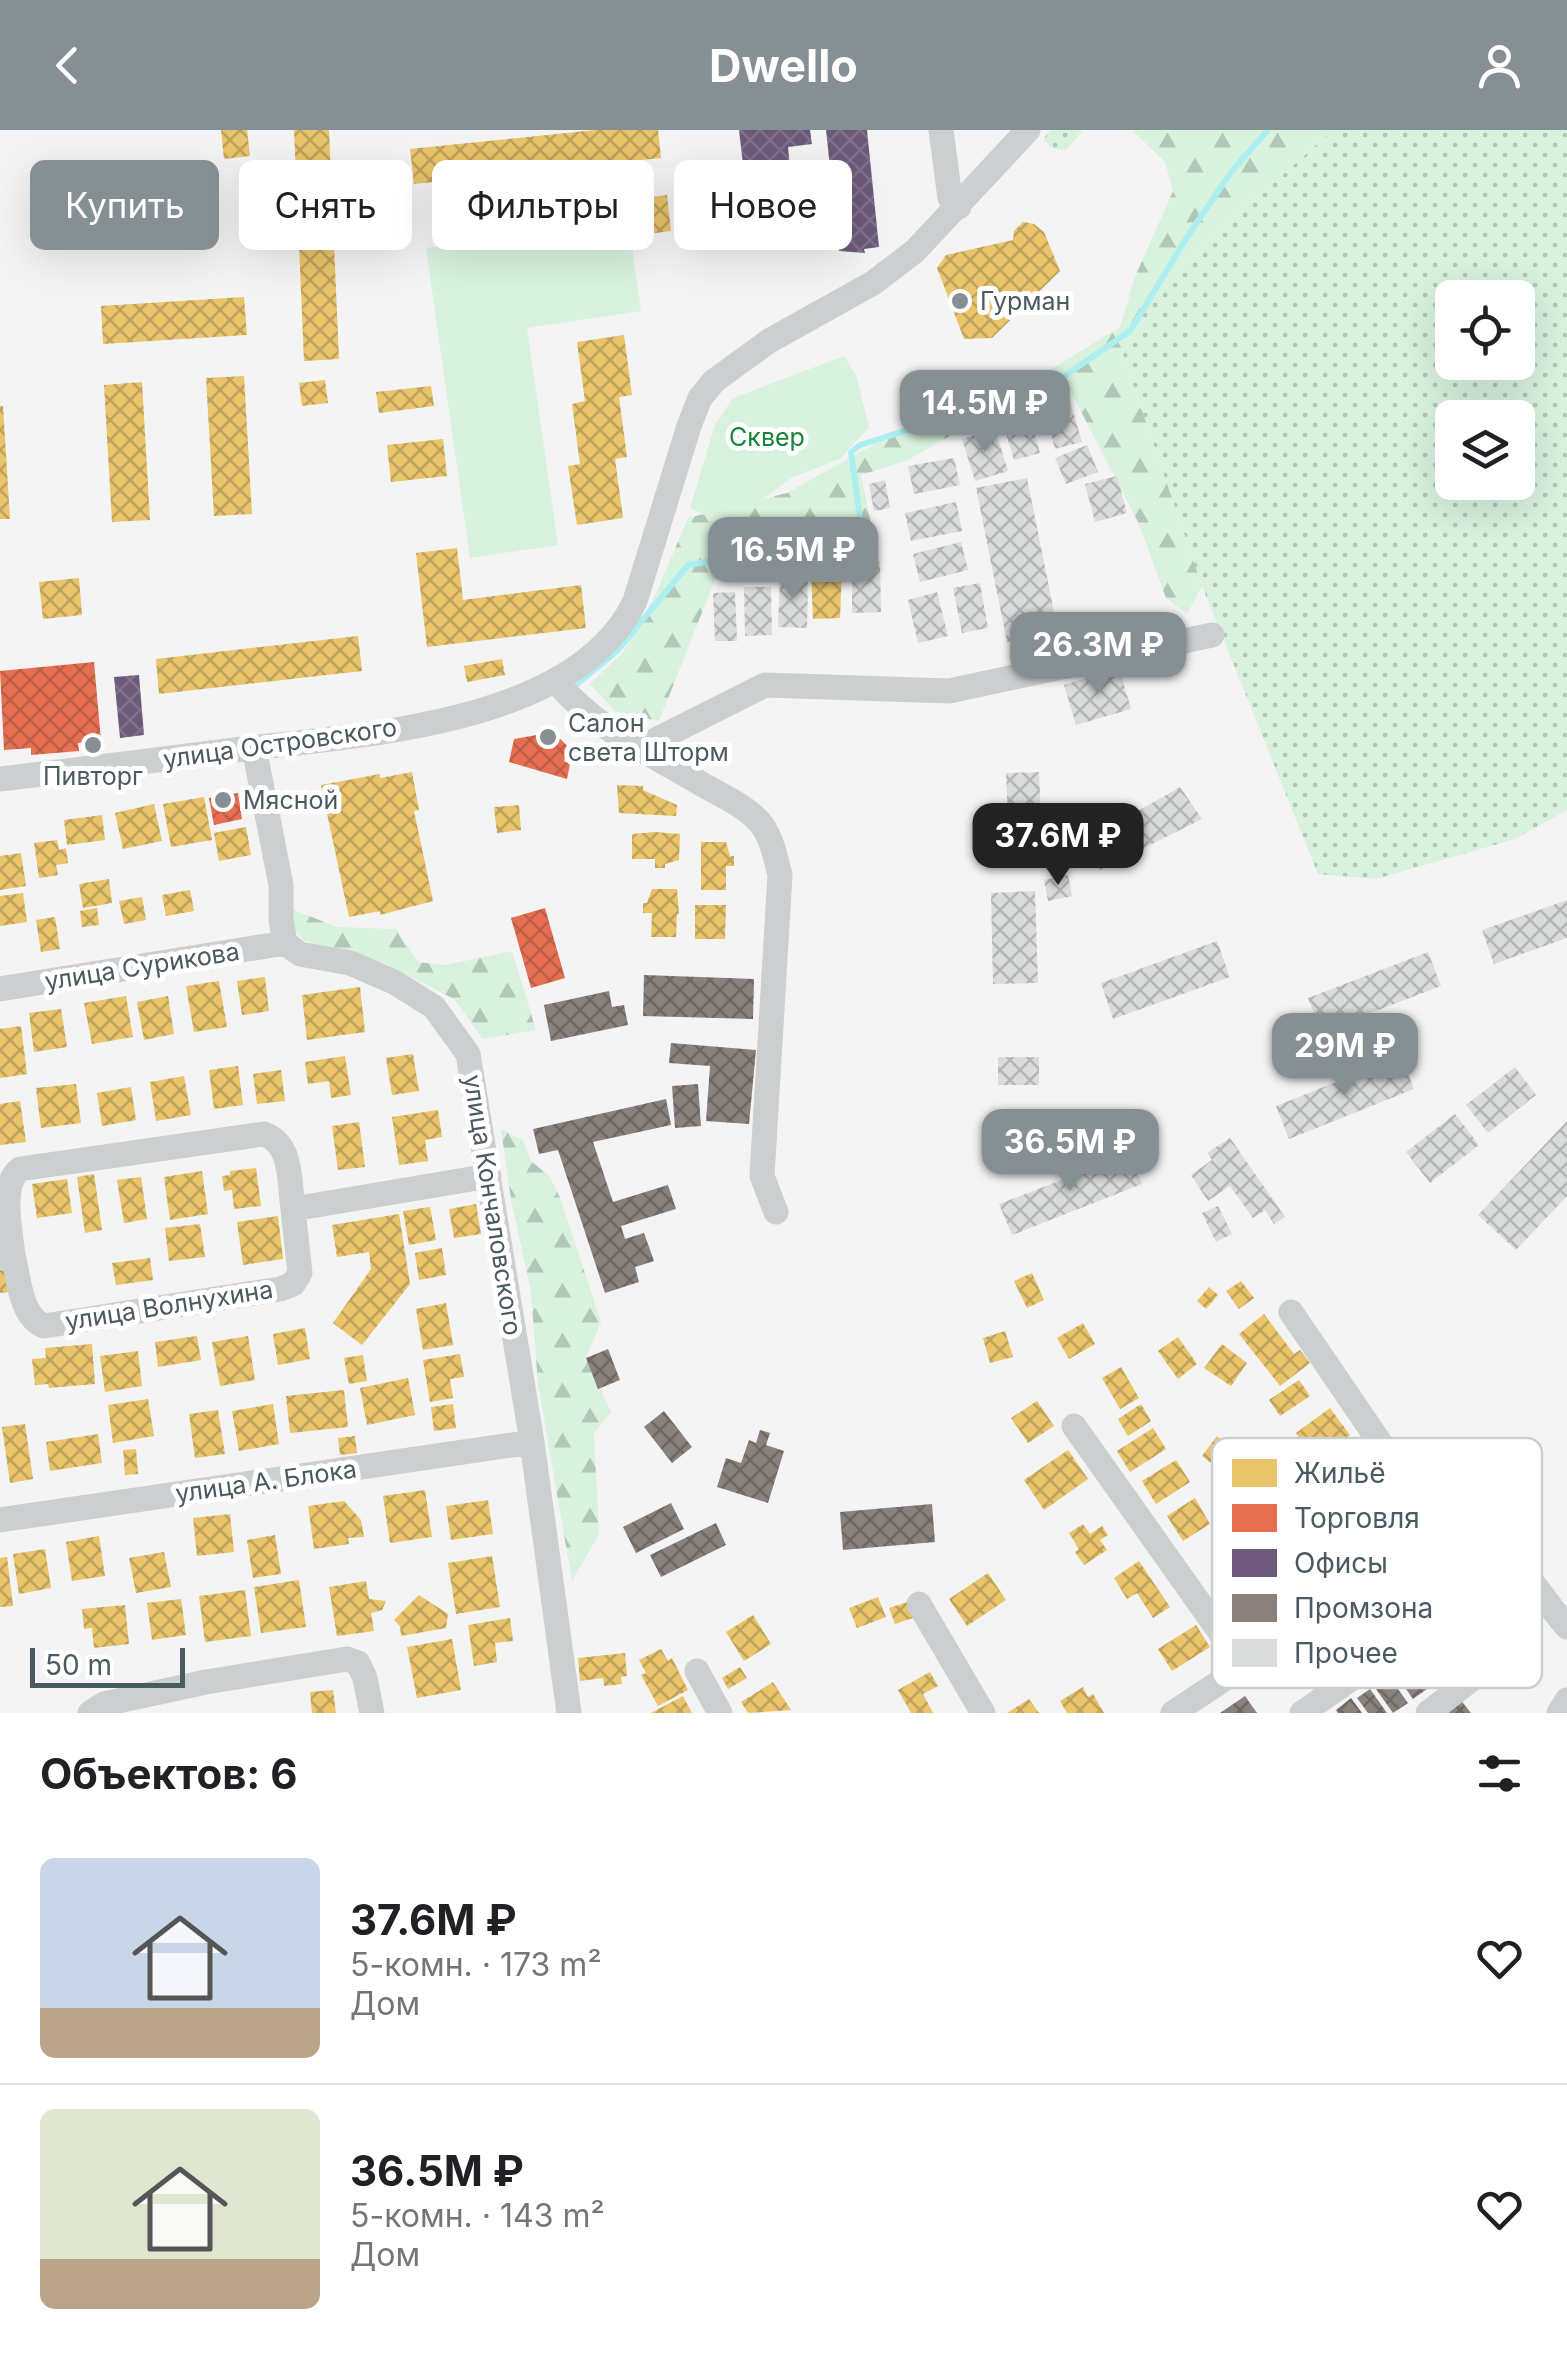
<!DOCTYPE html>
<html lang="ru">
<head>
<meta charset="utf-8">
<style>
  body { margin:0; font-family:Inter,sans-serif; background:#f2f2f2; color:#202124; height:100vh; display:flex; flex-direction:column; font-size:38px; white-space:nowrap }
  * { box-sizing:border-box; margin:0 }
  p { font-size:32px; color:#757577 }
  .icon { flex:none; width:55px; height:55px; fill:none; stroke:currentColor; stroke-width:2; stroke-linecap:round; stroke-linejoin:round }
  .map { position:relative; height:1583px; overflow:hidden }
  .drawer { display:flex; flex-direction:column; background:#fff; flex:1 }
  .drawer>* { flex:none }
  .top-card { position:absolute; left:30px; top:30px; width:1000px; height:90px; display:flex; gap:20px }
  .controls { position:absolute; left:1435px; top:150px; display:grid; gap:20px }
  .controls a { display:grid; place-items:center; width:100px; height:100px; border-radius:15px; background:#fff; box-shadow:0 10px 40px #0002; font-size:50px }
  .scale { position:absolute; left:30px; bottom:25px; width:155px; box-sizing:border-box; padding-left:10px; border:5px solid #4a5a61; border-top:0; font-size:28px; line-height:35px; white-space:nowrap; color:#4a5a61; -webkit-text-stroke:8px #fff; paint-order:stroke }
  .price { position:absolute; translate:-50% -85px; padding:0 22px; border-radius:20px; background:#869094; color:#fff; font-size:32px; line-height:65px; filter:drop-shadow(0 2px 5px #0008) }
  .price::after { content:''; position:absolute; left:50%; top:60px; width:30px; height:22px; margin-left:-15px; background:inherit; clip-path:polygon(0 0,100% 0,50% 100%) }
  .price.current { background:#222; color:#fff }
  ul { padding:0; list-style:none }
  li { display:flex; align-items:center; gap:30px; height:250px; padding:0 40px }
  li+li { border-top:2px solid #e0e0e0 }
  li span { display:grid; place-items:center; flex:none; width:280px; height:200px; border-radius:15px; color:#555 }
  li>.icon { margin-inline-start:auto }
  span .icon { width:120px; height:120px; fill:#fffc; stroke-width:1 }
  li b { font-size:42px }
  h2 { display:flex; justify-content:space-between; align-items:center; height:120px; padding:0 40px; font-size:42px }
  .tag { padding:0 35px; border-radius:15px; background:#fff; box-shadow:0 10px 40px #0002; font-size:35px; line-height:90px }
  .tag.current { background:#869094; color:#fff }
  header { display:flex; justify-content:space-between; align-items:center; height:130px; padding:0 40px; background:#869094; color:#fff; font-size:45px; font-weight:700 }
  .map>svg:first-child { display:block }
</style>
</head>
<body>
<header><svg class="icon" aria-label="back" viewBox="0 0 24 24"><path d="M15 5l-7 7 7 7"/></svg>Dwello<svg class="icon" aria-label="person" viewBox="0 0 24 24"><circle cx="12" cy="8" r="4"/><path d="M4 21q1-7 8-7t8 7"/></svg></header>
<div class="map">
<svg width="1567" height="1583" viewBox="0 0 1567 1583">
  <defs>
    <pattern id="grass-dots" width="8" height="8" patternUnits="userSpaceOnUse" patternTransform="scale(2.5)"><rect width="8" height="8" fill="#d8f2de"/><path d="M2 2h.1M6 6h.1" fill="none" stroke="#b1c7b7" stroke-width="1.8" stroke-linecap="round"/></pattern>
    <pattern id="forest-firs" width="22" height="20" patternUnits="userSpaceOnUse" patternTransform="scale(2.5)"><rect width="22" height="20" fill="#d8f2de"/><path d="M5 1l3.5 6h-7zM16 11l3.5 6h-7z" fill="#b1c7b7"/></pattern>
    <pattern id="homes-cross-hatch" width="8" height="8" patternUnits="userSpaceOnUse" patternTransform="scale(2.5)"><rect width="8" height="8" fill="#e9c46a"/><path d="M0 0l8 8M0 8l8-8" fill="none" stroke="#bfa25b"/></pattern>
    <pattern id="shops-cross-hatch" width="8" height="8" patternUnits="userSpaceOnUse" patternTransform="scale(2.5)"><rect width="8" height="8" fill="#e76f51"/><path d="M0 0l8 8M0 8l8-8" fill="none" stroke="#bd5e47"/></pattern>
    <pattern id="offices-cross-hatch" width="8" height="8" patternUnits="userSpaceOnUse" patternTransform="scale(2.5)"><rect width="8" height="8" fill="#6d597a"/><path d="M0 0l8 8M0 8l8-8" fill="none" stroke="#7f708b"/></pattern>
    <pattern id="industry-cross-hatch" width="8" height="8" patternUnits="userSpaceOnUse" patternTransform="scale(2.5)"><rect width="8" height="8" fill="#8a817c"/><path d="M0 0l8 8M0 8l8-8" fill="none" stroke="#6d6864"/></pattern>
    <pattern id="building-cross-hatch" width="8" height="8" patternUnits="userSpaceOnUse" patternTransform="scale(2.5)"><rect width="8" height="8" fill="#dadcdc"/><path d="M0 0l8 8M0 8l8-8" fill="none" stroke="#b3b5b6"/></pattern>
  </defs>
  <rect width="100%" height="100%" fill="#f4f4f4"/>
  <path fill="url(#grass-dots)" fill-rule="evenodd" d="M1051,0H1083L1066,20L1053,19L1043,9Z
    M1333,0H1567V680L1515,709L1376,749L1318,744L1202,456L1123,225L1156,157ZM1452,168H1518V232H1452ZM1452,288H1518V352H1452Z"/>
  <path fill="url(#forest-firs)" d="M1132,0H1333L1156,157L1123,225L1202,456L1187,484L1166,468L1139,394L1070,260L967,296L908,330L861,345L876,417L821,433L715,450L659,591L616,582L590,554L623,522L654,468L688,388L787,363L926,285L1003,269L1120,197L1135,147L1173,61L1165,32Z
    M289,778L337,797L396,799L418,832L445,835L512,821L536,900L483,909L454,869L386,834L305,811L289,796Z
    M501,999L523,1010L531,1031L550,1047L561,1070L601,1192L586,1228L611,1282L594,1303L599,1404L572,1451L538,1254L531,1162L511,1069Z"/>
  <path fill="#d8f2de" d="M628,89L641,181L527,198L558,415L470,428L426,118Z
    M844,226L856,245L869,297L840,329L793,347L726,396L690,378L715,295L733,268Z"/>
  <path fill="url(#homes-cross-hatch)" d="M221,0H247L250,26L224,29Z
    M294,0H329L339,229L304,231Z
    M595,0H658L661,28L414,54L410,19Z
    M188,38L189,58L197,57L198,74H190L191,93L93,99L92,81H83L82,64H91L90,44Z
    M667,65L671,101L648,104L644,68Z
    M1023,92L1034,94L1044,102L1060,141L992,208L964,209L937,138L946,125L1013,110L1014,101Z
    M244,167L247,205L103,214L101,176Z
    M624,205L632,265L619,267L627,327L615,329L623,388L577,395L568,336L580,334L572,274L585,271L577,212Z
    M244,246L252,384L214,386L206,248Z
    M325,250L328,273L302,276L299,253Z
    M142,252L150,390L112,392L104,255Z
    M431,256L434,276L379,283L376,262Z
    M0,276H3L10,389H0Z
    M443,309L447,346L391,352L387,315Z
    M457,418L463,470L581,455L586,498L427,517L416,423Z
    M842,439L840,488L813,489L811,441Z
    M79,448L82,485L43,489L39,452Z
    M358,506L362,541L159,564L156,529Z
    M502,529L505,545L467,552L464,536Z
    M412,642L419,680L414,681L433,771L380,785V781L349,787L321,655L380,644V648Z
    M617,655L643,656V660L677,675L676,686L619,683Z
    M204,667L212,710L171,717L163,674Z
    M154,674L162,711L123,719L115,683Z
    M519,675L521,700L497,703L494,677Z
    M102,685L105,710L67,715L64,690Z
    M246,697L251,725L219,731L214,703Z
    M655,702L680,704L679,730L665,734V738H655V729H632V704Z
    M57,710L59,720L66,718L68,733L56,735L58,745L39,748L34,713Z
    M701,712H726L730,726H734V736H726V760H701Z
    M21,723L26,756L0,760V726Z
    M109,749L112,773L83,778L79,754Z
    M652,759H677L679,784H677L676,807H651L652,783H643V773H647Z
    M190,760L194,781L166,786L162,765Z
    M23,763L27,792L0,796V766Z
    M142,767L146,790L124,794L119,771Z
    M695,775H726L725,809H695Z
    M97,778L99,795L82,797L80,781Z
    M55,787L60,819L41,822L36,790Z
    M265,847L269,881L242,885L237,851Z
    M219,851L227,897L194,902L186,856Z
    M360,857L365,902L307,910L302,865Z
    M126,866L133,907L92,914L84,873Z
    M168,866L174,904L144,910L137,872Z
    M61,879L67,917L34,922L29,883Z
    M21,896L27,944L0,948V899Z
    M413,924L419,961L392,965L386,928Z
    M345,926L351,965L331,968L329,951L308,954L305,932Z
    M238,936L243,975L214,979L209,940Z
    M281,940L285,971L257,974L253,944Z
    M184,946L191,985L156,991L150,952Z
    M76,954L81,993L41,998L36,958Z
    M131,957L136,990L102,996L97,963Z
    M20,971L26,1012L0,1015V974Z
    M438,980L442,1007L425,1010L428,1031L399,1035L392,987Z
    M359,992L365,1037L338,1040L332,996Z
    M256,1038L261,1076L234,1079L232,1060L224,1061L222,1046L230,1045V1041Z
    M202,1041L208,1084L170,1090L164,1047Z
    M94,1044L102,1100L85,1103L77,1047Z
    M141,1047L147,1089L124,1093L117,1050Z
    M67,1049L72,1083L37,1088L32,1054Z
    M476,1074L481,1104L454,1108L449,1079Z
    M430,1077L436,1110L409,1115L403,1081Z
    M399,1084L410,1154L362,1215L333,1193L371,1139L369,1122L337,1127L332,1095Z
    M278,1086L283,1129L243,1135L237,1092Z
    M200,1094L205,1127L169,1131L165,1098Z
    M442,1118L446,1145L419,1150L415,1123Z
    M150,1128L153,1150L116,1155L112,1133Z
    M0,1140H4L8,1162L0,1163Z
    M1032,1143L1044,1170L1027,1178L1014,1151Z
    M1241,1151L1254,1168L1239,1179L1226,1161Z
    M1209,1157L1218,1165L1206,1179L1197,1171Z
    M446,1173L453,1215L423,1220L416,1179Z
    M1264,1184L1294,1224L1300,1220L1310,1233L1280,1256L1239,1204Z
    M1083,1193L1095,1214L1069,1229L1057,1208Z
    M305,1198L310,1229L278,1235L273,1204Z
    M1005,1201L1013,1227L990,1233L983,1208Z
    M197,1206L201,1230L158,1237L155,1212Z
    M248,1206L255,1250L220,1256L212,1212Z
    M1178,1207L1197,1234L1178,1249L1158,1221Z
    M92,1214L95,1254L49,1258L48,1254L35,1255L32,1229L46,1228L45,1218Z
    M1222,1214L1247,1233L1231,1256L1204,1238Z
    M138,1221L142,1256L105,1262L100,1226Z
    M460,1224L464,1247L450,1249L453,1268L430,1272L423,1230Z
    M363,1225L367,1251L349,1254L344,1228Z
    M1121,1237L1139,1268L1120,1279L1102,1248Z
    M408,1248L415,1285L367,1295L360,1258Z
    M1299,1250L1310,1266L1280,1286L1269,1270Z
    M344,1260L348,1297L290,1303L286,1266Z
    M148,1269L154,1306L113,1313L108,1275Z
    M1037,1271L1054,1296L1028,1313L1011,1288Z
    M273,1274L279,1314L239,1321L232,1281Z
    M453,1274L456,1298L434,1301L431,1277Z
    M1141,1274L1151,1291L1128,1306L1118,1289Z
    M1330,1278L1350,1305L1315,1330L1296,1303Z
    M218,1280L225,1324L195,1328L189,1284Z
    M25,1294L33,1349L10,1353L2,1297Z
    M1153,1298L1166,1319L1130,1342L1117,1321Z
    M98,1304L102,1333L50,1341L46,1312Z
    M355,1306L357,1323L340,1325L338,1308Z
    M1217,1306L1235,1320L1220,1340L1202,1326Z
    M136,1319L138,1344L125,1345L123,1320Z
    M1068,1320L1088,1349L1044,1380L1024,1350Z
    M1176,1330L1190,1352L1156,1374L1142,1351Z
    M425,1360L432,1407L390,1413L383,1366Z
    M1195,1368L1210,1394L1183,1411L1167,1386Z
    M488,1370L493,1404L451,1410L446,1376Z
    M344,1371L361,1390L364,1407L348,1408L349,1414L314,1419L308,1376Z
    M230,1384L234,1422L197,1426L193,1388Z
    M1083,1394L1090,1404L1102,1396L1108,1405L1100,1410L1107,1420L1084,1435L1075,1422L1079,1419L1069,1403Z
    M275,1405L281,1444L253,1448L247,1410Z
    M99,1406L105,1446L72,1451L66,1412Z
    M45,1419L51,1458L19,1464L13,1424Z
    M164,1422L171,1457L136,1463L129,1428Z
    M492,1426L500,1477L456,1484L448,1433Z
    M7,1427L13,1476L0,1477V1428Z
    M1139,1431L1170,1477L1153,1488L1137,1463L1127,1469L1114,1448Z
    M988,1443L1006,1470L967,1496L949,1469Z
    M299,1450L306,1497L261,1503L254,1457Z
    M366,1451L369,1469L386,1471L382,1480L371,1483L374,1501L337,1506L329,1457Z
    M245,1460L251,1506L205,1512L199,1466Z
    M419,1465L448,1484L446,1498L401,1506L400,1496L394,1490Z
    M878,1467L886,1487L857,1498L849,1478Z
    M181,1469L186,1505L152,1510L147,1473Z
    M907,1472L913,1488L895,1494L889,1478Z
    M125,1475L129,1514L94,1518L92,1498L84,1499L82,1479Z
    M753,1485L771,1514L744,1531L726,1502Z
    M510,1488L513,1511L495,1513L497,1532L474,1536L468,1495Z
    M1196,1495L1210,1517L1172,1541L1158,1519Z
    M452,1509L461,1560L417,1568L407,1517Z
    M661,1519L668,1531L672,1528L688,1560L658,1576L641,1545L646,1543L639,1530Z
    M625,1523L627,1546L621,1547L622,1554L604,1556L603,1548L580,1551L578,1528Z
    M740,1537L747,1548L728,1559L722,1548Z
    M930,1542L938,1556L923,1564L933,1583H911L898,1560Z
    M773,1552L791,1580L748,1583L741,1572Z
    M1083,1557L1088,1567L1093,1564L1104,1583H1067L1060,1571Z
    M333,1560L336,1583H312L310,1562Z
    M683,1566L692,1583H651Z
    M1029,1569L1039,1583H1007Z"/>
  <path fill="url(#shops-cross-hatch)" d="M94,532L101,611L78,613L79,621L31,625V618L4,620L0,541Z
    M554,602L568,617L564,631L570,634L567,649L509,632L514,609Z
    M238,663L242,689L214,695L209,668Z
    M545,778L565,848L531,858L511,788Z"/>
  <path fill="url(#offices-cross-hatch)" d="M739,0H810L812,14L788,17L790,38L744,43Z
    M826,0H867L879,117L864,119L865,123L839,121Z
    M139,545L144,605L120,608L114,547Z"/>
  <path fill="url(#industry-cross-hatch)" d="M644,845L754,849L753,889L643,886Z
    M609,861L612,877L624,875L628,895L551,911L544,875Z
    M671,913L756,920L749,994L706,991L710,936L669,933Z
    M698,954L701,996L675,998L672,956Z
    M666,969L671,995L593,1012L613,1072L668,1055L676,1079L621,1096L625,1109L644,1103L654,1131L635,1137L639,1152L605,1163L558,1020L539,1024L533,999Z
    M608,1219L620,1250L598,1259L586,1228Z
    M664,1281L692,1317L672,1333L644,1297Z
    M760,1300L770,1303L766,1315L784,1321L768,1373L717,1357L726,1328L741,1333L749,1310L756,1313Z
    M671,1373L684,1399L636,1423L623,1397Z
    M932,1374L935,1412L843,1420L840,1382Z
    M716,1393L726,1415L661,1447L650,1425Z
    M1446,1511L1462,1534L1413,1569L1397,1546Z
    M1388,1545L1408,1573L1393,1583L1373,1555Z
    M1370,1559L1387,1583H1368L1357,1568Z
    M1245,1566L1257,1583H1220Z
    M1351,1568L1362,1583H1338L1336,1580Z
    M1459,1568L1471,1583H1440Z"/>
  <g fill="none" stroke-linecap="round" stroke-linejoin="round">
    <path stroke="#adeef0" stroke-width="6" d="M577,554L617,521L688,435L760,423L853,415L862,402L851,322L860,315L923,295L1034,267L1130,201L1189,104L1232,41L1268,0"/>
  </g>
  <path fill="url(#building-cross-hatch)" d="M1070,271L1082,312L1055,319L1044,278Z
    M1029,282L1040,323L1014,330L1002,290Z
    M995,299L1008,341L975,351L962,309Z
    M1087,315L1098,342L1066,354L1055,328Z
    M954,328L960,355L914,364L908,336Z
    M1117,346L1127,383L1095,392L1085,354Z
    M1027,348L1058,502L1007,512L976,358Z
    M885,350L890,378L874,381L869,354Z
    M956,372L962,401L911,411L905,383Z
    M961,412L968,440L920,452L913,424Z
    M880,431L881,482L852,483V432Z
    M780,447H808L807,498L778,497Z
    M980,453L988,498L962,503L953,458Z
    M744,457H771L772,505L745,506Z
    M735,462L737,511H715L713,463Z
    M937,462L948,506L918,513L908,470Z
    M1119,538L1131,579L1076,595L1064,555Z
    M1039,642L1041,687L1008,688L1006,643Z
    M1180,657L1202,689L1100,740L1086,711Z
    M1068,745L1072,766L1048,771L1044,750Z
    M1035,761L1038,853L993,854L991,763Z
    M1567,770V808L1494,834L1482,800Z
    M1217,811L1230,847L1113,889L1101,853Z
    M1428,822L1441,856L1321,902L1308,868Z
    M1401,926L1414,959L1289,1009L1276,976Z
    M998,927H1039V955H998Z
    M1515,937L1536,965L1488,1003L1466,975Z
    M1455,984L1479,1015L1430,1053L1406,1022Z
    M1567,991V1066L1516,1120L1478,1085Z
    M1230,1008L1285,1087L1274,1094L1265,1080L1253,1088L1230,1056L1208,1071L1191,1045L1212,1030L1207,1023Z
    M1130,1024L1142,1054L1012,1105L999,1074Z
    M1218,1076L1232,1104L1216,1112L1202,1083Z"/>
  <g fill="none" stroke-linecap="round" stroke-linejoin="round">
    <path stroke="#cbcfcf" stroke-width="25" d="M941,0L950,68L959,77
      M555,550C595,599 651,624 705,656C723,666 749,678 762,695C772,709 776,729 780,745L762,1046L776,1082
      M254,618L281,755V790L285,813L300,824L350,833L394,852L434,877L468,924L532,1312L569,1583
      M640,618L765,555L949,561L1212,505
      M0,649C78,640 157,630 235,620C356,605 576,596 635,471L689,296L700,268L714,251L769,211L873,153L915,121L1028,0
      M0,859L285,813
      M13,1125C10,1099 0,1054 20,1039L264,1004C293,1014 289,1052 293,1079
      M0,1127L13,1125C19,1148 20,1186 44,1196L280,1159L293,1154L300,1143L293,1079L489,1046
      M1291,1182L1443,1405
      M1074,1296L1244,1536
      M0,1390L532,1312
      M919,1474L983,1583
      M697,1541L720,1583
      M90,1583L104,1574L206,1552L347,1529L358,1533L365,1548L372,1583
      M1173,1583L1462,1392C1509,1409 1536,1461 1567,1497
      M1302,1583L1417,1503L1481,1464L1521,1511L1428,1583
      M1559,1583L1567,1570"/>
  </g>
  <g fill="#869094" stroke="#fff" stroke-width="4">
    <circle cx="960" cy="171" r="10"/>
    <circle cx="548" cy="607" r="10"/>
    <circle cx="93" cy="615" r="10"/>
    <circle cx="223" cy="670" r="10"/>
  </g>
  <g text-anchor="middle" stroke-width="10" stroke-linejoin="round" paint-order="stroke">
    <g font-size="25" fill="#4a5a61" stroke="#fff" text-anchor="start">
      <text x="980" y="180">Гурман</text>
      <text x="568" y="602">Салон<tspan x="568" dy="29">света Шторм</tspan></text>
      <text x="93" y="655" text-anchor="middle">Пивторг</text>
      <text x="243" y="679">Мясной</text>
    </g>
    <g font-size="25" fill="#178539" stroke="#fff">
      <text x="767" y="316">Сквер</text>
    </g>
    <g font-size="25" fill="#4a5a61" stroke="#fff">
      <text transform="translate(280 613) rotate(-8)" y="9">улица Островского</text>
      <text transform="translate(142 836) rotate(-9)" y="9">улица Сурикова</text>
      <text transform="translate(493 1075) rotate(81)" y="9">улица Кончаловского</text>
      <text transform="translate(169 1175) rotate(-9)" y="9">улица Волнухина</text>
      <text transform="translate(266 1351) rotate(-8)" y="9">улица А. Блока</text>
    </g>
  </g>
  <rect x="1212" y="1308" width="330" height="250" rx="15" fill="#fff" stroke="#c9ced0" stroke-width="2.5"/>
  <rect x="1232" y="1329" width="45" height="28" fill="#e9c46a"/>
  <rect x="1232" y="1374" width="45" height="28" fill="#e76f51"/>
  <rect x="1232" y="1419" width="45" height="28" fill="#6d597a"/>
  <rect x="1232" y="1464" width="45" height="28" fill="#8a817c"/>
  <rect x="1232" y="1509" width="45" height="28" fill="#dadcdc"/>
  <g font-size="28" fill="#4a5a61">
    <text x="1294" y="1353">Жильё</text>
    <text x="1294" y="1398">Торговля</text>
    <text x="1294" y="1443">Офисы</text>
    <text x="1294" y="1488">Промзона</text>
    <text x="1294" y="1533">Прочее</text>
  </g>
</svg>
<div class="controls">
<a><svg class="icon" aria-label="locate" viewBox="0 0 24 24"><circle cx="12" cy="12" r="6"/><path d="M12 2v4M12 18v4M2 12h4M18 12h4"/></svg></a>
<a><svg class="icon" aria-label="layers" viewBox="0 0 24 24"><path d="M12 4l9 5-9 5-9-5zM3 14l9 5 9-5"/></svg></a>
</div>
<div class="scale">50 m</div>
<b class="price" style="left:985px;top:325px">14.5M ₽</b>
<b class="price" style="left:793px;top:472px">16.5M ₽</b>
<b class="price" style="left:1098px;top:567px">26.3M ₽</b>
<b class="price current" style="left:1058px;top:758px">37.6M ₽</b>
<b class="price" style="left:1345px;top:968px">29M ₽</b>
<b class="price" style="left:1070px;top:1064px">36.5M ₽</b>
<div class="top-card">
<a class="tag current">Купить</a>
<a class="tag">Снять</a>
<a class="tag">Фильтры</a>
<a class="tag">Новое</a>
</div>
</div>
<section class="drawer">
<h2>Объектов: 6<svg class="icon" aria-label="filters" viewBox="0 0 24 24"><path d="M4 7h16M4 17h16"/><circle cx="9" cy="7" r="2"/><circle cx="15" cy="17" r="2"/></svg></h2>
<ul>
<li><span style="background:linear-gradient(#c9d6e8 75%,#b9a48a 0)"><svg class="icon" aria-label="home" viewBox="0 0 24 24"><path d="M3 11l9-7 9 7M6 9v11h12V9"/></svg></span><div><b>37.6M ₽</b><p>5-комн. · 173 m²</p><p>Дом</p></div><svg class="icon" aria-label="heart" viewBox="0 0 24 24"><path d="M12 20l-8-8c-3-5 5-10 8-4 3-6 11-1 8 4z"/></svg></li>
<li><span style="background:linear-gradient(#dfe7d0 75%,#b9a48a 0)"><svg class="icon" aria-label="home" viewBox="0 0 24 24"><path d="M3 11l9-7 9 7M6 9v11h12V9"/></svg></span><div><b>36.5M ₽</b><p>5-комн. · 143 m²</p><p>Дом</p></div><svg class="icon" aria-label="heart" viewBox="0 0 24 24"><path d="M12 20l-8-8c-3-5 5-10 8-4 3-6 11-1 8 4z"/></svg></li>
</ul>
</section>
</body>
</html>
